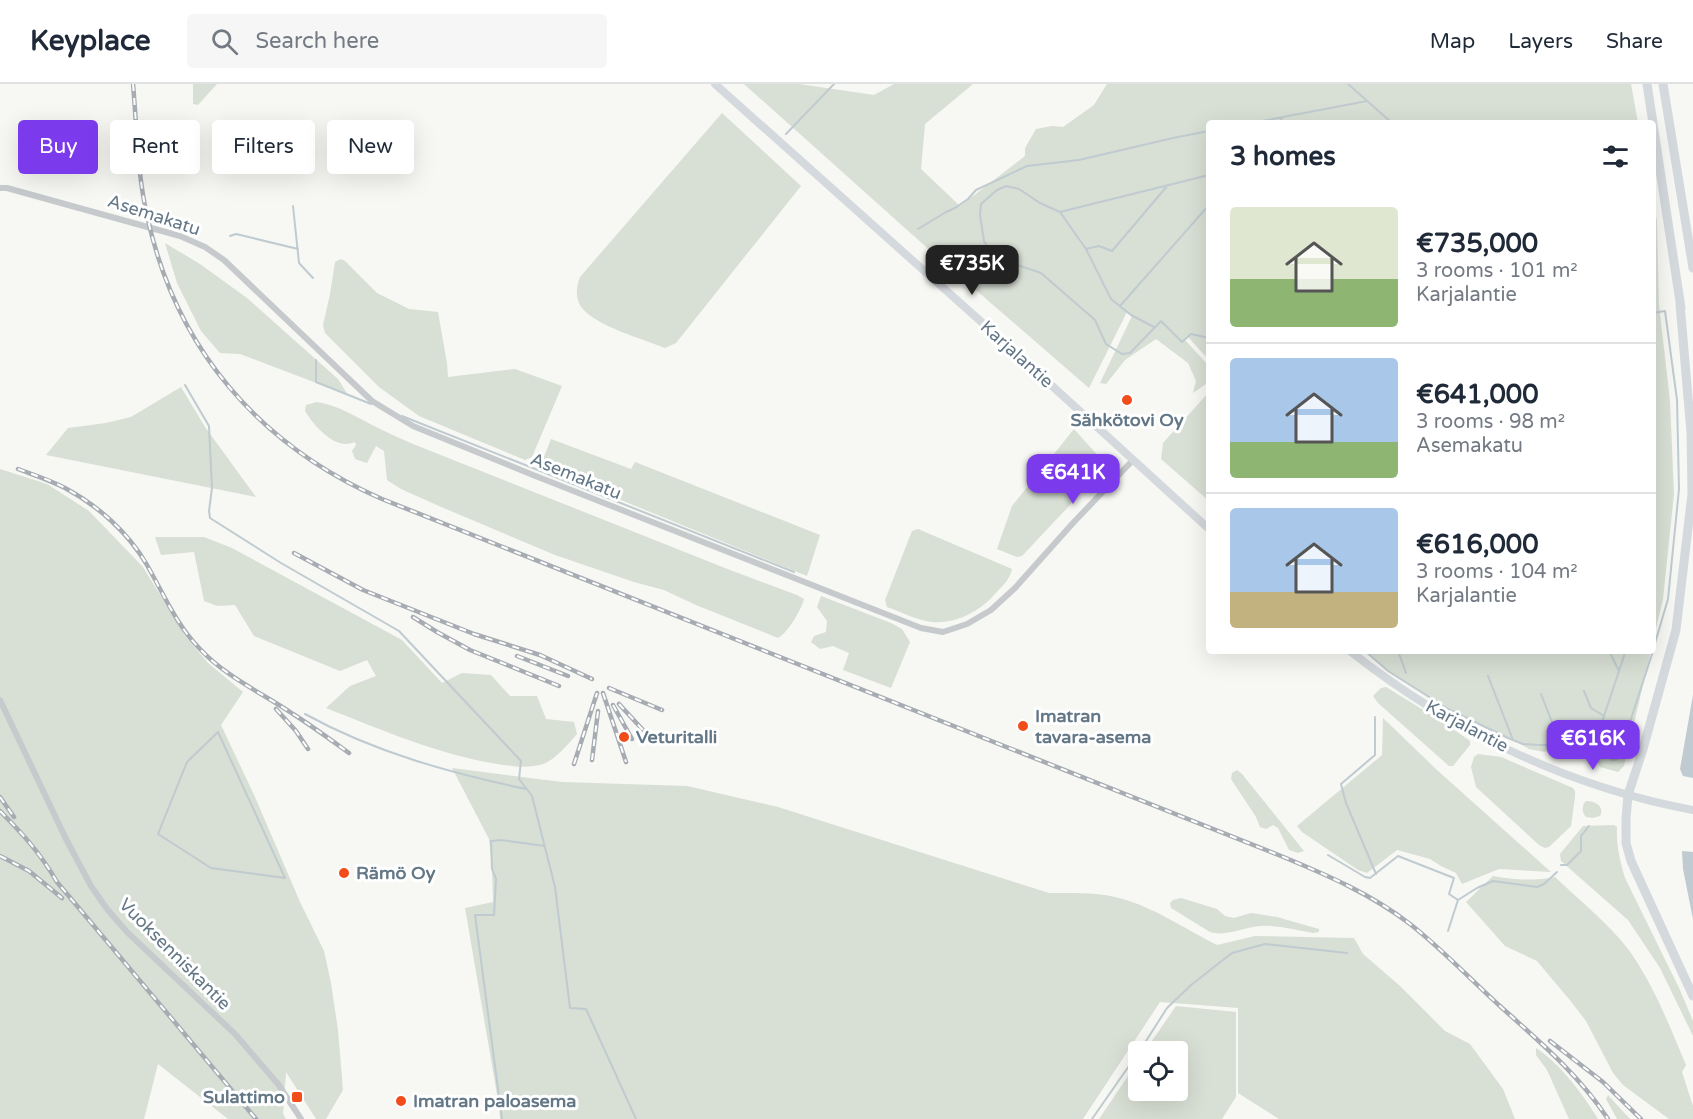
<!DOCTYPE html>
<html lang="en">
<head>
<meta charset="utf-8">
<style>
  body { margin:0; font-family:"Varela Round",sans-serif; background:#f6f6f7; color:#1f2937; height:100vh; display:flex; flex-direction:column; font-size:22px; white-space:nowrap }
  * { box-sizing:border-box; margin:0 }
  p { font-size:20px; color:#747a83 }
  .icon { flex:none; width:33px; height:33px; fill:none; stroke:currentColor; stroke-width:2; stroke-linecap:round; stroke-linejoin:round }
  .map { position:relative; flex:1; overflow:hidden }
  .drawer { position:absolute; left:1206px; top:36px; width:450px; height:534px; display:flex; flex-direction:column; background:#fff; border-radius:6px; box-shadow:0 6px 24px #0002 }
  .drawer>* { flex:none }
  .hud { position:absolute; left:18px; top:36px; width:570px; height:54px; display:flex; gap:12px }
  .buttons { position:absolute; left:1128px; top:957px; display:grid; gap:12px }
  .buttons a { display:grid; place-items:center; width:60px; height:60px; border-radius:6px; background:#fff; box-shadow:0 6px 24px #0002; font-size:30px }
  .price { position:absolute; translate:-50% -51px; padding:0 14px; border-radius:12px; background:#7c3aed; color:#fff; font-size:20px; line-height:39px; filter:drop-shadow(0 2px 3px #0008) }
  .price::after { content:''; position:absolute; left:50%; top:36px; width:18px; height:14px; margin-left:-9px; background:inherit; clip-path:polygon(0 0,100% 0,50% 100%) }
  .price.selected { background:#222; color:#fff }
  ul { padding:0; list-style:none }
  li { display:flex; align-items:center; gap:18px; height:150px; padding:0 24px }
  li+li { border-top:2px solid #e0e1e3 }
  li span { display:grid; place-items:center; flex:none; width:168px; height:120px; border-radius:6px; color:#555 }
  li>.icon { margin-inline-start:auto }
  span .icon { width:72px; height:72px; fill:#fffc; stroke-width:1 }
  li b { font-size:26px }
  h2 { display:flex; justify-content:space-between; align-items:center; height:72px; padding:0 24px; font-size:26px }
  .tag { padding:0 21px; border-radius:6px; background:#fff; box-shadow:0 6px 24px #0002; font-size:21px; line-height:54px }
  .tag.selected { background:#7c3aed; color:#fff }
  header { display:flex; align-items:center; gap:36px; box-sizing:border-box; height:84px; padding:0 30px; background:#fff; border-bottom:2px solid #e0e1e3 }
  header strong { font-size:28px }
  nav { display:flex; gap:33px; margin-inline-start:auto; font-size:21px }
  .search { width:420px; height:54px; background:#f6f6f7; display:flex; align-items:center; gap:15px; box-sizing:border-box; padding:0 21px; border-radius:6px; color:#747a83; font-size:22px }
  .map>svg:first-child { display:block }
</style>
</head>
<body>
<header>
<strong>Keyplace</strong>
<div class="search"><svg class="icon" aria-label="search" viewBox="0 0 24 24"><circle cx="10" cy="10" r="6"/><path d="M15 15l6 6"/></svg>Search here</div>
<nav><a>Map</a><a>Layers</a><a>Share</a></nav>
</header>
<div class="map">
<svg width="1693" height="1035" viewBox="0 0 1693 1035">
  <rect width="100%" height="100%" fill="#f7f7f3"/>
  <path fill="#d8dfd4" d="M193,0H217L198,21L193,20Z
    M744,0H799L874,11L894,0H973L925,40L921,85L960,122L1025,72V64L1036,45L1052,42L1063,43L1094,21L1107,0H1631L1638,39H1209V276L1188,253L1185,256L1209,282V298L1193,309L1196,297L1188,279L1156,255L1125,276L1106,300L1100,299L1132,232L1127,228L1089,304L925,162Z
    M722,29L801,102L676,259L665,264C643,255 596,242 582,224C575,215 576,203 580,193Z
    M1653,115L1657,137L1659,221L1670,317L1674,410L1663,515L1653,557Z
    M165,159L200,180L247,214L338,295L348,311L240,270L220,269L201,247L177,199Z
    M341,175L345,177L377,209L409,225L438,228L447,279L448,293L515,285L562,302L532,373L525,376L419,332L379,303L325,249L323,241L330,210L335,178Z
    M181,303L205,343L256,413L46,371L68,344L106,339L131,333Z
    M1209,308V417L1161,375L1163,359Z
    M317,318C340,322 358,334 378,344C390,350 402,355 413,360L730,486L797,511L804,515C801,526 788,549 778,554L696,521L664,506L634,498L555,471L439,422L401,405L387,396L384,367L376,362L367,379L355,375L352,367L356,361L355,358C352,359 349,360 345,360C329,359 313,340 305,327L306,321Z
    M1074,345L1101,375L1100,389L1022,472L1017,473L997,465L1012,422Z
    M551,355L631,385L635,378L820,451L807,492L540,383Z
    M0,385L47,400L89,427L143,483L186,553L208,579L243,608L221,641L255,713L300,818L324,867L331,899L338,946L343,1006L326,1035H316L286,988L283,1030L286,1035H228L158,980L144,1035H0Z
    M918,445L1012,485C1010,496 1001,503 994,511C979,528 955,540 932,538C916,536 902,528 887,523L885,516L912,447Z
    M155,453H204L232,464L402,556L442,599L462,589L491,591L510,612H537L546,635L574,638L577,650C569,659 555,676 543,680C528,685 512,682 497,680C437,670 382,646 326,624L350,602L376,592L367,576L340,587L254,552L235,521L217,522L204,517L194,468L161,471Z
    M821,512L891,539L902,545L910,558L891,604L843,586L849,569L833,562L820,565L811,558L814,552L826,548L827,537L817,523Z
    M1365,567H1651L1624,682L1618,688L1600,683L1590,664L1583,660H1576L1544,668L1529,665L1517,658L1470,636L1448,625L1388,587Z
    M1386,603L1446,640L1470,657V661L1453,682H1449L1378,619L1373,612L1381,604Z
    M1383,634L1437,686L1551,788L1499,785L1462,800L1456,789L1441,782L1430,775L1397,766L1367,789L1358,786L1302,748L1297,742L1382,671Z
    M1478,670L1501,673L1573,704L1575,707V713L1571,742L1549,763L1545,764L1539,761L1476,703L1471,683L1474,673Z
    M452,684L562,698L687,702L778,723L1049,809C1072,809 1097,808 1119,814C1154,823 1185,845 1217,861L1255,852L1354,854L1363,870L1400,902L1445,947L1470,960L1503,1005L1515,1035H1279L1238,1009V924L1160,918L1083,1035H500L499,1022L465,824L493,818L492,781L489,755Z
    M1237,686L1242,690L1304,767L1298,769L1289,766L1278,744L1273,741L1266,745L1260,743L1256,733L1231,695L1232,689Z
    M1586,717C1595,717 1605,722 1600,732L1593,734L1586,733C1582,728 1582,725 1584,719Z
    M1614,741L1617,743C1616,761 1620,777 1625,794L1680,906L1693,937V952L1660,884L1628,836L1561,777L1560,770L1583,742Z
    M1493,792C1514,796 1534,797 1555,793C1579,816 1607,838 1628,865C1653,899 1670,943 1686,981L1682,988L1693,1022V1035H1669L1623,1001L1613,989L1586,937L1569,915L1537,877L1505,862L1466,818Z
    M1181,814L1217,825L1225,832L1234,834L1251,829L1277,833L1319,845V848L1313,849C1296,846 1278,841 1261,842C1243,843 1227,853 1210,848L1171,824L1170,819L1173,816Z
    M1176,922L1236,928V1013L1222,1035H1099L1138,977V1006H1178V968L1145,967Z
    M1536,964C1560,979 1584,1012 1598,1035H1569L1547,986L1536,971Z
    M1608,1011L1630,1035H1617L1606,1015Z"/>
  <path fill="#bfcbd0" d="M1693,611V694L1683,692L1680,685Z
    M1682,767L1693,768V835L1683,785Z"/>
  <g fill="none" stroke-linecap="round" stroke-linejoin="round">
    <path stroke="#bfcbd0" stroke-width="2" d="M1348,0L1392,39
      M1252,39L1367,17
      M1278,39L1282,34
      M786,50L834,0
      M293,122L299,179L313,194
      M1060,128L1209,91
      M918,145L946,128L955,124L968,115L976,106L1027,82L1079,76L1173,54L1209,47
      M230,152L236,150L298,165
      M1086,165L1099,162L1112,167L1168,101
      M1120,222L1209,121
      M1653,229L1665,227L1677,316L1679,405L1668,515L1653,566
      M1154,243L1131,231L1111,215L1086,165L1060,128L1040,119L1019,105L1006,102L997,106L981,120L980,131L984,157L992,171L1003,176L1041,189L1095,236L1106,260L1122,270L1130,269L1161,237L1182,258L1191,250L1209,254
      M316,276V298L371,320
      M185,301L209,342L212,404L209,427L210,434L281,479L399,547L521,677L519,695L532,712L555,803L570,924L586,925L636,1035
      M402,332L794,488
      M1365,567L1388,587L1448,625L1508,654L1523,660L1540,661H1557L1572,659L1583,660L1613,676L1618,675L1653,567
      M1398,567L1406,589
      M1609,567L1619,587
      M1488,592L1513,656
      M1584,607L1591,624L1604,632
      M1541,610L1561,661
      M305,630C374,668 450,689 526,705
      M1375,633V671L1341,700L1346,719L1376,790
      M218,648L285,794L211,784L158,750L187,678Z
      M1593,665L1624,572L1625,567
      M1328,771L1365,793L1370,794L1398,772L1454,794L1449,810L1458,816
      M1561,781H1567L1581,767V752L1589,742
      M1448,847L1458,816L1477,804L1493,797L1537,803L1544,800L1557,788
      M1139,968L1167,924L1191,901L1232,869L1265,860L1347,869
      M502,1035L475,831H494L496,795L492,785L491,757L501,756L545,762
      M1092,1035L1138,969"/>
    <path stroke="#c6cacd" stroke-width="6" d="M0,104H7L180,152L205,163L224,176L372,317L413,342L533,391L921,544L943,548L967,540L991,526L1015,504L1073,439L1133,376
      M0,616L65,753L91,802L107,825L128,849L235,950L278,1000L301,1035"/>
    <path stroke="#d4d9dd" stroke-width="8" d="M715,0L1005,259L1209,445
      M1350,567C1450,646 1568,703 1693,726"/>
    <path stroke="#d4d9dd" stroke-width="9" d="M1647,0L1653,39
      M1663,0L1693,184
      M1653,40L1681,224
      M1680,220L1691,348L1692,410L1676,546L1643,665L1628,711L1626,735V759L1631,777L1693,912"/>
    <defs>
      <path id="rail" d="M133,0C137,44 137,88 147,131C175,264 259,361 382,415L1281,772C1327,791 1371,810 1410,840C1442,865 1471,896 1501,923C1540,958 1579,991 1608,1035
        M18,385C34,391 50,396 65,404C97,421 128,448 147,481C163,509 177,542 200,565C226,593 262,609 293,630C312,642 331,656 349,669
        M294,469L363,506L474,550L540,571L592,595
        M413,533L437,548L470,566L559,602
        M517,572L568,592
        M609,604L662,626
        M603,609L626,678
        M619,620L643,646
        M613,621L632,655
        M276,625L296,647L308,665
        M592,676L598,627
        M574,680L597,609
        M0,713L14,733
        M0,727C24,751 40,769 57,798L256,1035
        M0,772L29,787L62,814
        M1550,957L1603,998L1641,1035"/>
    </defs>
    <use href="#rail" stroke="#a6acb2" stroke-width="4.5"/>
    <use href="#rail" stroke="#fff" stroke-width="2" stroke-dasharray="7" stroke-linecap="butt"/>
  </g>
  <g fill="#f14c19" stroke="#fff" stroke-width="2">
    <circle cx="1127" cy="316" r="6"/>
    <circle cx="1023" cy="642" r="6"/>
    <circle cx="624" cy="653" r="6"/>
    <circle cx="344" cy="789" r="6"/>
    <rect x="291" y="1007" width="12" height="12" rx="3"/>
    <circle cx="401" cy="1017" r="6"/>
  </g>
  <g text-anchor="middle" stroke-width="6" stroke-linejoin="round" paint-order="stroke">
    <g font-size="18" fill="#637787" stroke="#fff">
      <text transform="translate(154 131) rotate(18)" y="6">Asemakatu</text>
      <text transform="translate(1017 270) rotate(42)" y="6">Karjalantie</text>
      <text transform="translate(576 392) rotate(22)" y="6">Asemakatu</text>
      <text transform="translate(1467 642) rotate(28)" y="6">Karjalantie</text>
      <text transform="translate(175 870) rotate(45)" y="6">Vuoksenniskantie</text>
    </g>
    <g font-size="18" font-weight="bold" fill="#637787" stroke="#fff" text-anchor="start">
      <text x="1127" y="342" text-anchor="middle">Sähkötovi Oy</text>
      <text x="1035" y="638">Imatran<tspan x="1035" dy="21">tavara-asema</tspan></text>
      <text x="636" y="659">Veturitalli</text>
      <text x="356" y="795">Rämö Oy</text>
      <text x="285" y="1019" text-anchor="end">Sulattimo</text>
      <text x="413" y="1023">Imatran paloasema</text>
    </g>
  </g>
</svg>
<div class="buttons">
<a><svg class="icon" aria-label="locate" viewBox="0 0 24 24"><circle cx="12" cy="12" r="6"/><path d="M12 2v4M12 18v4M2 12h4M18 12h4"/></svg></a>
</div>
<b class="price selected" style="left:972px;top:212px">€735K</b>
<b class="price" style="left:1073px;top:421px">€641K</b>
<b class="price" style="left:1593px;top:687px">€616K</b>
<div class="hud">
<a class="tag selected">Buy</a>
<a class="tag">Rent</a>
<a class="tag">Filters</a>
<a class="tag">New</a>
</div>
<section class="drawer">
<h2>3 homes<svg class="icon" aria-label="filters" viewBox="0 0 24 24"><path d="M4 7h16M4 17h16"/><circle cx="9" cy="7" r="2"/><circle cx="15" cy="17" r="2"/></svg></h2>
<ul>
<li><span style="background:linear-gradient(#dfe7d0 60%,#8fb573 0)"><svg class="icon" aria-label="home" viewBox="0 0 24 24"><path d="M3 11l9-7 9 7M6 9v11h12V9"/></svg></span><div><b>€735,000</b><p>3 rooms · 101 m²</p><p>Karjalantie</p></div></li>
<li><span style="background:linear-gradient(#a9c7e8 70%,#8fb573 0)"><svg class="icon" aria-label="home" viewBox="0 0 24 24"><path d="M3 11l9-7 9 7M6 9v11h12V9"/></svg></span><div><b>€641,000</b><p>3 rooms · 98 m²</p><p>Asemakatu</p></div></li>
<li><span style="background:linear-gradient(#a9c7e8 70%,#c2b280 0)"><svg class="icon" aria-label="home" viewBox="0 0 24 24"><path d="M3 11l9-7 9 7M6 9v11h12V9"/></svg></span><div><b>€616,000</b><p>3 rooms · 104 m²</p><p>Karjalantie</p></div></li>
</ul>
</section>
</div>
</body>
</html>
